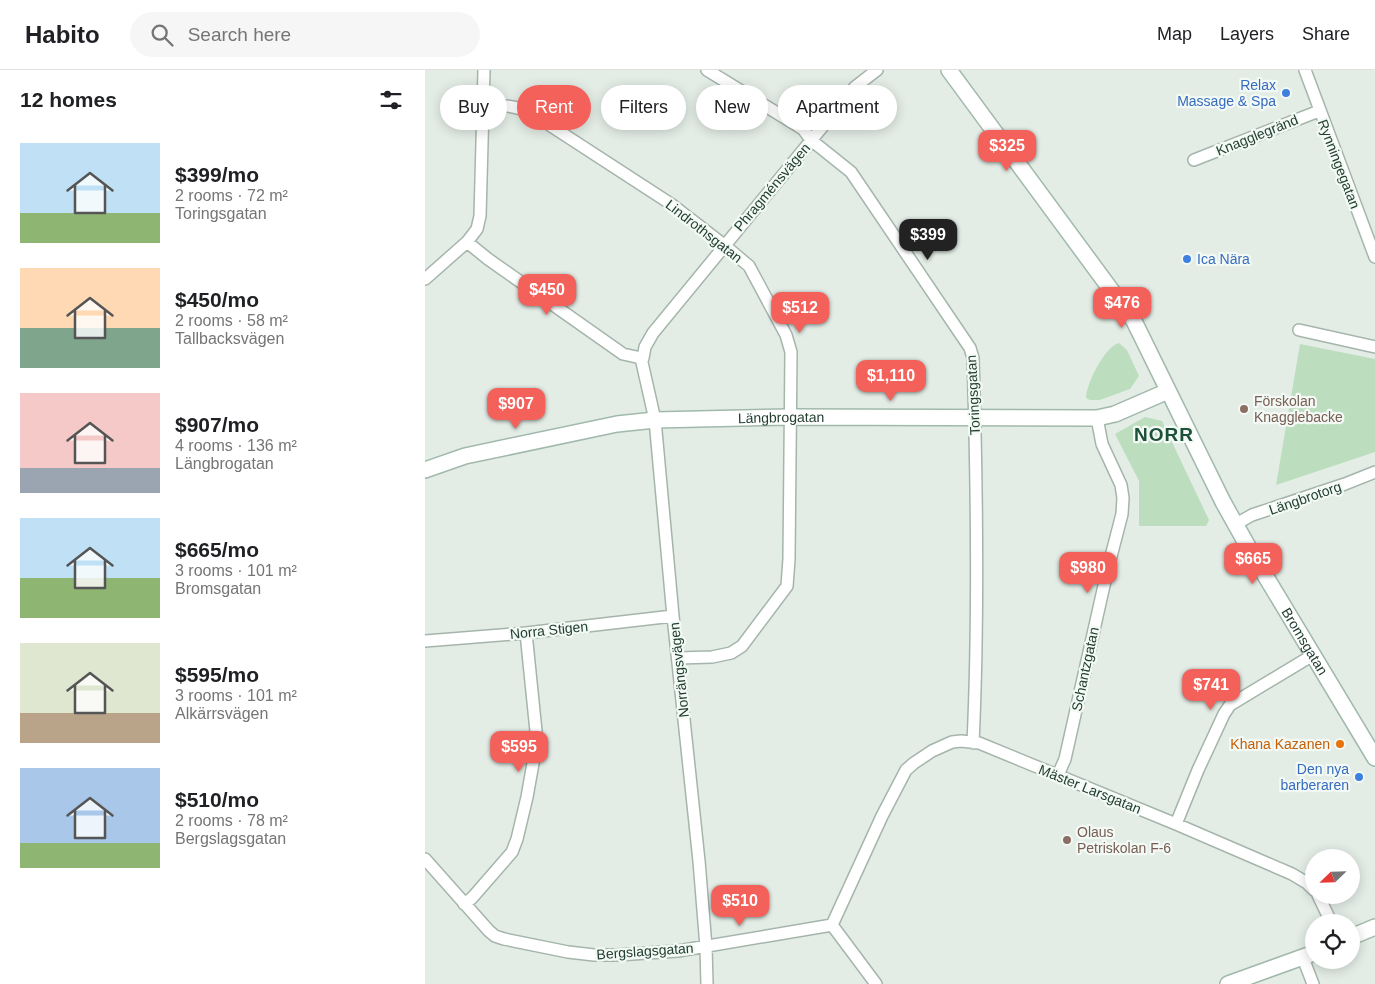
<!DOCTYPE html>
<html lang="en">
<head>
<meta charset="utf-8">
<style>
  body { margin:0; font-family:Helvetica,sans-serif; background:#f6f6f6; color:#202124; height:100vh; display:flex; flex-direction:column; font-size:19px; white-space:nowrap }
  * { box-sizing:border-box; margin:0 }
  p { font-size:16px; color:#757577 }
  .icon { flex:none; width:28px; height:28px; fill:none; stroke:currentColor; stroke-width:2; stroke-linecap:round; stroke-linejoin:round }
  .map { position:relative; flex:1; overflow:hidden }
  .drawer { display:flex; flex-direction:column; background:#fff; width:425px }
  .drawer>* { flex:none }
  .hud { position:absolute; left:15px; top:15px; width:475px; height:45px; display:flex; gap:10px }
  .needle { width:32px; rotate:247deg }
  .tools { position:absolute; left:880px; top:779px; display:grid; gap:10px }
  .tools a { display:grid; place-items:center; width:55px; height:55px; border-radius:50%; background:#fff; box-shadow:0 2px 12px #0003; font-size:25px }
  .price { position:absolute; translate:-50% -42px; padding:0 11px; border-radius:10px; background:#f3615a; color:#fff; font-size:16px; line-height:32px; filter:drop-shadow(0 1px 2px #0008) }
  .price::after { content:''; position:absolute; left:50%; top:30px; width:15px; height:11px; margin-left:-8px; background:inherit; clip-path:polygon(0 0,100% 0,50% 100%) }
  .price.on { background:#222; color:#fff }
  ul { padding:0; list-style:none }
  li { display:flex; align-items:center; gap:15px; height:125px; padding:0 20px }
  li span { display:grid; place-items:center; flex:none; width:140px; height:100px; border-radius:0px; color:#555 }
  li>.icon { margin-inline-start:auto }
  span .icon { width:60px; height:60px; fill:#fffc; stroke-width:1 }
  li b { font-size:21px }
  h2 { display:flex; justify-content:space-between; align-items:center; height:60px; padding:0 20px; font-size:21px }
  .pill { padding:0 18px; border-radius:22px; background:#fff; box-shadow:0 2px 12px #0003; font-size:18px; line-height:45px }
  .pill.on { background:#f3615a; color:#fff }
  header { display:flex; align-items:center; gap:30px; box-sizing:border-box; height:70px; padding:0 25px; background:#fff; border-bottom:1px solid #e0e0e0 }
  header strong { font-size:24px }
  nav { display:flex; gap:28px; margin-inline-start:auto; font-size:18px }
  .search { width:350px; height:45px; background:#f6f6f6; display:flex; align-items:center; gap:12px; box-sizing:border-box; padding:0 18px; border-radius:28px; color:#757577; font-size:19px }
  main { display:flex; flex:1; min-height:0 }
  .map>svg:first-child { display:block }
</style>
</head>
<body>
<header>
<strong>Habito</strong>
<div class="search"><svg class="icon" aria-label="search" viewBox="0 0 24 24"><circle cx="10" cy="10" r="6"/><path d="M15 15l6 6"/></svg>Search here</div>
<nav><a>Map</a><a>Layers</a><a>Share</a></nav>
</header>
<main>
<section class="drawer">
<h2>12 homes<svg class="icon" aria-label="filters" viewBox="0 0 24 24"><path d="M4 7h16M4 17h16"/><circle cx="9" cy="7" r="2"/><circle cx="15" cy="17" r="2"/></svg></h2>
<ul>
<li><span style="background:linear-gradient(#bfe0f5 70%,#8fb573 0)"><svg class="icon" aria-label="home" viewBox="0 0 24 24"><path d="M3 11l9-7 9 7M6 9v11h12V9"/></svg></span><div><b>$399/mo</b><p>2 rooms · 72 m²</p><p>Toringsgatan</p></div></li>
<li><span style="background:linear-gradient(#ffd9b3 60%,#7fa58c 0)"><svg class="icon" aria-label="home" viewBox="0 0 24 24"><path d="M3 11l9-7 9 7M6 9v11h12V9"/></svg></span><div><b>$450/mo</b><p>2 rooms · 58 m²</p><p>Tallbacksvägen</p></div></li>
<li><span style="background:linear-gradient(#f6c9c9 75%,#9aa5b1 0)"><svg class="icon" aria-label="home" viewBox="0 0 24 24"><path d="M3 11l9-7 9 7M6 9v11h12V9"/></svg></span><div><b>$907/mo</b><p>4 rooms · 136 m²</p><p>Längbrogatan</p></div></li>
<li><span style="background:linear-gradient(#bfe0f5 60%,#8fb573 0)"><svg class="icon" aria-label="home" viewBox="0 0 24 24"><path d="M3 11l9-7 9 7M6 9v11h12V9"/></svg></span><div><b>$665/mo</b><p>3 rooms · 101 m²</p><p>Bromsgatan</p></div></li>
<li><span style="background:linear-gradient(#dfe7d0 70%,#b9a48a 0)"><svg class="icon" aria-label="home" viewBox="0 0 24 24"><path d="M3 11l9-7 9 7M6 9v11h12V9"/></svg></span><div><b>$595/mo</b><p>3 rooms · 101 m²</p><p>Alkärrsvägen</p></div></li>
<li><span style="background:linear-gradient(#a9c7e8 75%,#8fb573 0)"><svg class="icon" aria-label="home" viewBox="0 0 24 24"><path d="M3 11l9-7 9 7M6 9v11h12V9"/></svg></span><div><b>$510/mo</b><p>2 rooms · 78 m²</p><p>Bergslagsgatan</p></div></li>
</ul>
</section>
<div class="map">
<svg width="950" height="914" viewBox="0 0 950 914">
  <rect width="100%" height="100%" fill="#e3ede6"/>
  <path fill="#bcdebe" d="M694,273L702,280L714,306L705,319L675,330H665L661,328C661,314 680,276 694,273Z
    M875,274L950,289V382L851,415Z
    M720,347L737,351L784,450L781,456H714V411L690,364Z"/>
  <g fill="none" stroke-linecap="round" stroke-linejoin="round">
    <defs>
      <path id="street" d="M282,0L378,59L386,70L426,102L545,278L548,288C552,416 554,545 548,673
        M880,0L950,187
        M59,36C76,35 90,35 106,43L246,134L299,175L324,196L361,265L366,282L364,489L362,516L317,576L306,583L287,587L253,588
        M769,90L894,41
        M42,172L63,189L198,284L216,288
        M0,209L42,172L52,159L55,146L59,0
        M874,260L950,277
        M216,288L230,350L248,546L274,791L281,877L282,914
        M216,288H218L220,277L228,263L430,17L452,0
        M811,454L827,445L920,414L950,402
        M0,571L101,563L248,546
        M633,705L640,689L682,502L697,444L698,428L696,415L677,374L672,348
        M751,754L773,700L799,644L805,635L888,585
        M0,789L64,861L70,866L79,869L143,882L169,885H192L253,881L407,855L457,746L481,700L489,693L507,681L527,672L536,671L554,673L751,754L867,804L882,813L889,820
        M893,825L906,852
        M39,834L47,828L87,782L92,769L102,727L112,671L101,563
        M407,855L451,914
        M878,888L888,914"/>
      <g id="secondary">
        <path id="s1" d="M524,0L709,251L798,432L826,482L950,688"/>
        <path id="s2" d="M0,400L40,386L192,354L230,350L365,347L672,348L690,344L743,321"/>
        <path d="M926,867L950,857"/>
        <path d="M803,914L889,883"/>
      </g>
    </defs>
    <use href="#street" stroke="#a5b5ac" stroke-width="14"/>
    <use href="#secondary" stroke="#a1b9ac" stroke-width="18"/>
    <use href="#street" stroke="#fff" stroke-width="11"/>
    <use href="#secondary" stroke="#fff" stroke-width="15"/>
  </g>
  <g fill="#3f7fe0" stroke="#f3f9f5" stroke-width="2">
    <circle cx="861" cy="23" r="5"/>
    <circle cx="762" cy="189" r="5"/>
    <circle cx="934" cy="707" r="5"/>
  </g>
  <g fill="#8d6e63" stroke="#f3f9f5" stroke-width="2">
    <circle cx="819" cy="339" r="5"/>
    <circle cx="642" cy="770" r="5"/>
  </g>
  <circle fill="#e8710a" stroke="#f3f9f5" stroke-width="2" cx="915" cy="674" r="5"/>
  <g text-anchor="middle" stroke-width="4.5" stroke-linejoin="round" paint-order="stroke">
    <g font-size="14" fill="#366cbe" stroke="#f3f9f5" text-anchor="end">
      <text x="851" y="20">Relax<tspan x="851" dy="16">Massage &amp; Spa</tspan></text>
      <text x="772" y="194" text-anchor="start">Ica Nära</text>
      <text x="924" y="704">Den nya<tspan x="924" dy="16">barberaren</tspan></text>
    </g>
    <g font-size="14" fill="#223f31" stroke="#f3f9f5">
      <text transform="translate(832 65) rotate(-22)" y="5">Knagglegränd</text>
      <text transform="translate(914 94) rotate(69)" y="5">Rynningegatan</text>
      <text transform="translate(347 117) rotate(-50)" y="5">Phragménsvägen</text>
      <text transform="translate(279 161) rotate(38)" y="5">Lindrothsgatan</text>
      <text transform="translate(548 325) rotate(-93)" y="5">Toringsgatan</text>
      <text dy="5" stroke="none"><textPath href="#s2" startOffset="362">Längbrogatan</textPath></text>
      <text transform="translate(880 428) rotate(-19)" y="5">Längbrotorg</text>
      <text transform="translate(124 560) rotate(-6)" y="5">Norra Stigen</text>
      <text dy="5" stroke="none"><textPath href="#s1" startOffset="675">Bromsgatan</textPath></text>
      <text transform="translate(660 599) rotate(-78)" y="5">Schantzgatan</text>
      <text transform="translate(254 600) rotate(-96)" y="5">Norrängsvägen</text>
      <text transform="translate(665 719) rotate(22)" y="5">Mäster Larsgatan</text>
      <text transform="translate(220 881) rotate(-4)" y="5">Bergslagsgatan</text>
    </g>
    <g font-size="14" fill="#785e54" stroke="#f3f9f5" text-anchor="start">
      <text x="829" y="336">Förskolan<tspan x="829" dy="16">Knagglebacke</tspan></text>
      <text x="652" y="767">Olaus<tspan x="652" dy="16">Petriskolan F-6</tspan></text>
    </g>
    <g font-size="14" fill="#c56008" stroke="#f3f9f5" text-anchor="end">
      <text x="905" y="679">Khana Kazanen</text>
    </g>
    <g font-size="19" font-weight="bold" letter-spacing="1" fill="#1e513a" stroke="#f3f9f5">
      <text x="739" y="371">NORR</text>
    </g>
  </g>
</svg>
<div class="tools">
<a><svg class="needle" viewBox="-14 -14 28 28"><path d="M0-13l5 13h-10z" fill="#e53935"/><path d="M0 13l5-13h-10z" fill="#757577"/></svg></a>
<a><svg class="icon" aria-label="locate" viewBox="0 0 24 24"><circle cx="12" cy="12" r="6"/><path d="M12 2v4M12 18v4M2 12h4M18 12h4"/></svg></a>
</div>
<b class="price" style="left:582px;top:102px">$325</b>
<b class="price on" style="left:503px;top:191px">$399</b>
<b class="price" style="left:122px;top:246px">$450</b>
<b class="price" style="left:697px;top:259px">$476</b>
<b class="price" style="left:375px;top:264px">$512</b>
<b class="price" style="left:466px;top:332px">$1,110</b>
<b class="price" style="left:91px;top:360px">$907</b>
<b class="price" style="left:828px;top:515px">$665</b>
<b class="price" style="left:663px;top:524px">$980</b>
<b class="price" style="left:786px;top:641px">$741</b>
<b class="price" style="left:94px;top:703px">$595</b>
<b class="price" style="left:315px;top:857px">$510</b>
<div class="hud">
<a class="pill">Buy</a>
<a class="pill on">Rent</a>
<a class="pill">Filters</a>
<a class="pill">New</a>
<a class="pill">Apartment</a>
</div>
</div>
</main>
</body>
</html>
